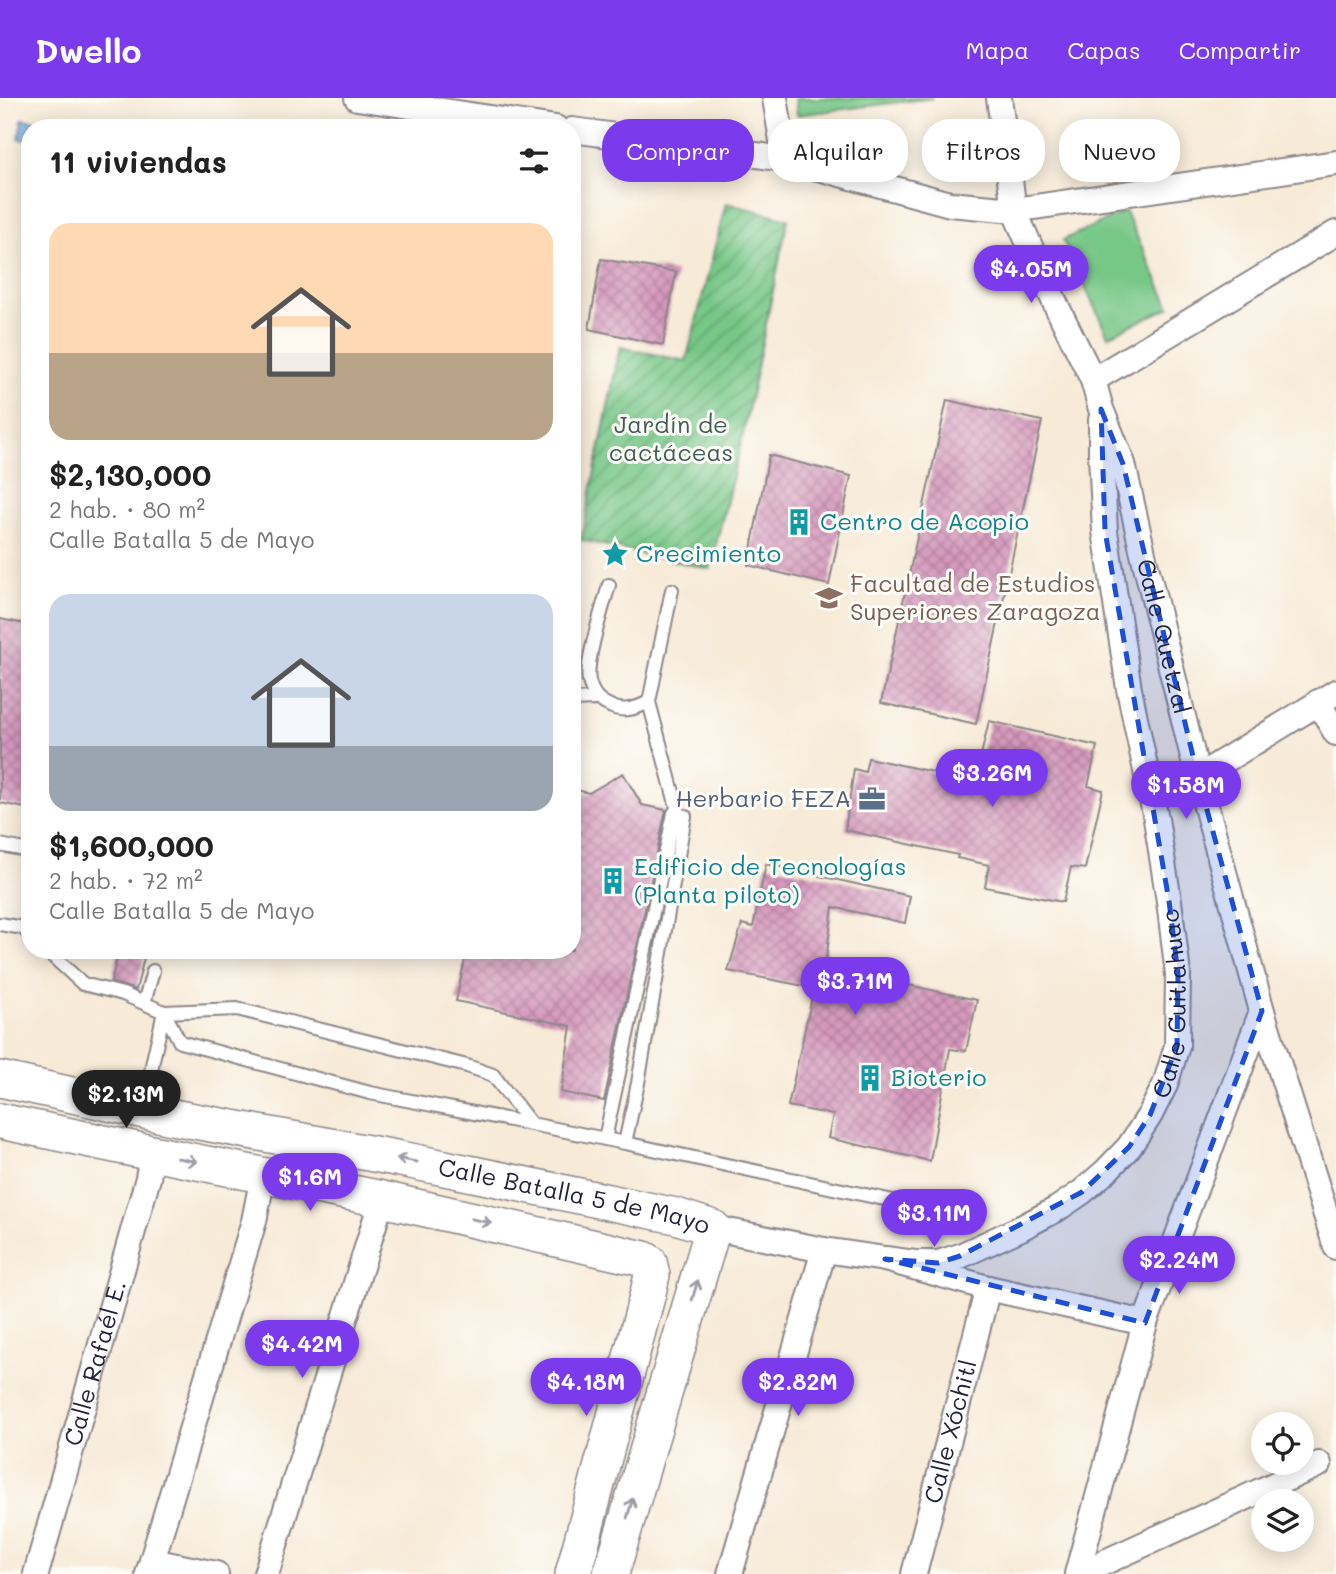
<!DOCTYPE html>
<html lang="es">
<head>
<meta charset="utf-8">
<style>
  body { margin:0; font-family:Mali,sans-serif; background:#f2f2f2; color:#222; height:100vh; display:flex; flex-direction:column; font-size:26px; white-space:nowrap }
  * { box-sizing:border-box; margin:0 }
  p { font-size:23px; color:#767676 }
  .icon { flex:none; width:38px; height:38px; fill:none; stroke:currentColor; stroke-width:2; stroke-linecap:round; stroke-linejoin:round }
  .map { position:relative; flex:1; overflow:hidden }
  .sheet { position:absolute; left:21px; top:21px; width:560px; height:840px; display:flex; flex-direction:column; background:#fff; border-radius:28px; box-shadow:0 4px 18px #0003 }
  .sheet>* { flex:none }
  .hud { position:absolute; left:602px; top:21px; width:628px; height:63px; display:flex; gap:14px }
  .tools { position:absolute; left:1251px; top:1314px; display:grid; gap:14px }
  .tools a { display:grid; place-items:center; width:63px; height:63px; border-radius:50%; background:#fff; box-shadow:0 4px 18px #0003; font-size:35px }
  .price { position:absolute; translate:-50% -60px; padding:0 16px; border-radius:24px; background:#7c3aed; color:#fff; font-size:23px; line-height:46px; filter:drop-shadow(0 2px 4px #0008) }
  .price::after { content:''; position:absolute; left:50%; top:42px; width:21px; height:16px; margin-left:-10px; background:inherit; clip-path:polygon(0 0,100% 0,50% 100%) }
  .price.current { background:#222; color:#fff }
  ul { padding:0; list-style:none }
  li { display:grid; align-content:center; gap:14px; height:371px; padding:0 28px }
  li span { display:grid; place-items:center; height:217px; border-radius:21px; color:#555 }
  li>.icon { margin-inline-start:auto }
  span .icon { width:126px; height:126px; fill:#fffc; stroke-width:1 }
  li b { font-size:30px }
  h2 { display:flex; justify-content:space-between; align-items:center; height:84px; padding:0 28px; font-size:30px }
  .chip { padding:0 24px; border-radius:28px; background:#fff; box-shadow:0 4px 18px #0003; font-size:24px; line-height:63px }
  .chip.current { background:#7c3aed; color:#fff }
  header { display:flex; align-items:center; gap:42px; box-sizing:border-box; height:98px; padding:0 35px; background:#7c3aed; color:#fff }
  header strong { font-size:33px }
  nav { display:flex; gap:38px; margin-inline-start:auto; font-size:24px }
  .map>svg:first-child { display:block }
</style>
</head>
<body>
<header>
<strong>Dwello</strong>
<nav><a>Mapa</a><a>Capas</a><a>Compartir</a></nav>
</header>
<div class="map">
<svg width="1336" height="1476" viewBox="0 0 1336 1476">
  <defs>
    <pattern id="garden-furrows" width="10" height="10" patternUnits="userSpaceOnUse" patternTransform="scale(1.75)"><rect width="10" height="10" fill="#77c787"/><path d="M-1 1l2-2M0 10L10 0M9 11l2-2" fill="none" stroke="#61a170"/></pattern>
    <pattern id="water-ripples" width="26" height="14" patternUnits="userSpaceOnUse" patternTransform="scale(1.75)"><rect width="26" height="14" fill="#6aa4da"/><path d="M2 4q2-2 4 0t4 0M15 11q2-2 4 0t4 0" fill="none" stroke="#5785b2"/></pattern>
    <pattern id="building-cross-hatch" width="8" height="8" patternUnits="userSpaceOnUse" patternTransform="scale(1.75)"><rect width="8" height="8" fill="#d79abe"/><path d="M0 0l8 8M0 8l8-8" fill="none" stroke="#ae7d9c"/></pattern>
  </defs>
  <rect width="100%" height="100%" fill="#fdfcf7"/>
  <filter id="ink" filterUnits="userSpaceOnUse"><feTurbulence type="fractalNoise" baseFrequency=".0143" numOctaves="2"/><feDisplacementMap in="SourceGraphic" scale="14" xChannelSelector="R" yChannelSelector="G"/><feConvolveMatrix kernelMatrix="1 2 1 2 8 2 1 2 1" color-interpolation-filters="sRGB"/></filter>
  <filter id="wash" filterUnits="userSpaceOnUse"><feTurbulence type="fractalNoise" baseFrequency=".00686" numOctaves="4" result="noise"/><feDisplacementMap in="SourceGraphic" scale="28" xChannelSelector="R" yChannelSelector="G"/><feGaussianBlur stdDeviation="1.57" result="paint"/><feColorMatrix in="noise" values="0 0 0 0 0 0 0 0 0 0 0 0 0 0 0 0 0 1.4 0 .05"/><feComposite in="paint" operator="in"/></filter>
  <g filter="url(#wash)">
    <rect width="100%" height="100%" fill="#f7ead7"/>
    <path fill="url(#garden-furrows)" stroke="#4c7461" stroke-width="2" d="M726,105L788,121L742,341L710,471L581,442L620,249L686,263Z"/>
    <path fill="#77c787" stroke="#4c7461" stroke-width="2" d="M795,0H933L797,17Z
      M1125,113L1170,209L1108,238L1063,142Z"/>
    <path fill="url(#water-ripples)" stroke="#46638a" stroke-width="2" d="M22,21L59,27V30H30V43L19,41Z"/>
    <g id="blocks">
      <path fill="url(#building-cross-hatch)" d="M601,161L676,174L663,247L589,231Z
        M947,302L1042,323L976,626L881,605Z
        M769,357L851,378L829,487L748,467Z
        M0,521L30,527V711L0,705Z
        M989,623L1097,648L1088,688L1103,692L1085,771L1071,769L1063,804L985,789L989,767L957,760L958,757L845,732L854,671L865,674L868,660L975,683Z
        M623,675L642,707L666,712L604,1003L561,994L571,928L456,903L467,852H572V691L589,695Z
        M766,766L910,798L905,825L833,809L825,869L977,902L966,953L950,951L930,1063L828,1040L833,1017L788,1008L814,890L728,873L742,826L753,829Z
        M119,852H146L136,892L111,884Z"/>
    </g>
  </g>
  <g filter="url(#ink)">
    <use href="#blocks" fill-opacity="0" stroke="#8c8689" stroke-width="2"/>
    <g fill="none" stroke-linecap="round" stroke-linejoin="round">
      <defs>
        <path id="lane" d="M609,487C603,509 585,563 589,583C592,595 597,602 608,607C622,615 635,611 649,604
          M672,492L649,604L679,717
          M572,602L596,601
          M0,747L30,753
          M0,826L23,830L30,837
          M46,852L83,886L123,896L164,914L153,962L145,1010
          M144,905L153,873
          M237,911L467,968L493,977L531,1026L370,995L180,944L164,914Z
          M531,1026L625,1045L638,985L685,718L674,715L605,1041
          M625,1045L898,1104"/>
        <g id="street">
          <path d="M357,0L556,30"/>
          <path d="M775,0L785,61"/>
          <path id="s1" d="M999,0L1014,112L1056,207L1093,282L1101,311L1123,366L1145,464L1198,679L1262,913L1336,1149"/>
          <path d="M572,32L785,61L950,106L1014,112L1336,65"/>
          <path d="M1093,282L1336,135"/>
          <path d="M1318,604L1336,635"/>
          <path d="M1198,679L1336,594"/>
          <path d="M713,1130L824,1152L885,1161L988,1190L1145,1225"/>
          <path id="s2" d="M885,1161L915,1165H938L960,1158L1021,1130L1057,1111L1082,1094L1106,1073L1129,1049L1150,1017L1165,987L1177,948L1178,876L1169,803L1156,721L1129,591L1105,433L1101,357V322"/>
          <path d="M152,1463L216,1476"/>
          <path id="s3" d="M36,1476L148,1080L152,1055"/>
          <path d="M148,1476L254,1123L263,1078"/>
          <path d="M266,1476L382,1101"/>
          <path d="M730,1476L824,1152"/>
          <path id="s4" d="M914,1476L988,1190"/>
          <path d="M1077,1476L1145,1225L1262,913"/>
          <path d="M1079,1476L1319,1366"/>
        </g>
        <g id="secondary">
          <path id="s5" d="M0,981L167,1018L401,1061L676,1118L713,1130L611,1476"/>
          <path d="M0,1023L152,1055L382,1101L644,1161L649,1164L652,1177L648,1195L573,1476"/>
        </g>
      </defs>
      <use href="#lane" stroke="#8c8689" stroke-width="16"/>
      <use href="#street" stroke="#8c8689" stroke-width="28"/>
      <use href="#secondary" stroke="#8c8689" stroke-width="38"/>
      <use href="#lane" stroke="#fff" stroke-width="12"/>
      <use href="#street" stroke="#fff" stroke-width="24"/>
      <use href="#secondary" stroke="#fff" stroke-width="35"/>
    </g>
    <defs><path id="oneway-shaft" d="M-6 0H5M1.5-3L5.5 0L1.5 3" fill="none" stroke-width="1.6" stroke-linecap="round" stroke-linejoin="round" transform="scale(1.75)"/></defs>
    <g stroke="#9c9ca7">
      <use href="#oneway-shaft" transform="translate(187 1062) rotate(11)"/>
      <use href="#oneway-shaft" transform="translate(407 1062) rotate(-169)"/>
      <use href="#oneway-shaft" transform="translate(481 1123) rotate(13)"/>
      <use href="#oneway-shaft" transform="translate(695 1192) rotate(-74)"/>
      <use href="#oneway-shaft" transform="translate(630 1410) rotate(-74)"/>
    </g>
  </g>
  <path fill="#1d4ed8" fill-opacity="0.2" stroke="#1d4ed8" stroke-width="5" stroke-dasharray="14 9" stroke-linejoin="round" d="M1101,311L1123,366L1198,679L1262,913L1145,1225L885,1161L938,1165L960,1158L1082,1094L1129,1049L1150,1017L1177,948L1178,876L1169,803L1105,433Z"/>
  <defs>
    <symbol id="building-bare" viewBox="-9 -9 18 18"><path d="M-4-6H4V6H1V3H-1V6H-4ZM-2.5-4.3h1.7v1.8h-1.7ZM.8-4.3h1.7v1.8H.8ZM-2.5-1h1.7V.8h-1.7ZM.8-1h1.7V.8H.8Z" fill="#0f9aa8" stroke="#fdfcf7" stroke-width="2.5" paint-order="stroke"/></symbol>
    <symbol id="sight-bare" viewBox="-9 -9 18 18"><path d="M0-6L1.8-2.2L6-1.7L2.9 1.2L3.7 5.4L0 3.3L-3.7 5.4L-2.9 1.2L-6-1.7L-1.8-2.2Z" fill="#0f9aa8" stroke="#fdfcf7" stroke-width="2.5" paint-order="stroke"/></symbol>
    <symbol id="university-bare" viewBox="-9 -9 18 18"><path d="M0-5L7-2L0 1L-7-2ZM-4 1L0 2.5L4 1V4Q0 6-4 4Z" fill="#8d6e63" stroke="#fdfcf7" stroke-width="2.5" paint-order="stroke"/></symbol>
    <symbol id="office-bare" viewBox="-9 -9 18 18"><path d="M-6-3h4V-5.5h4V-3h4V5H-6ZM-1-4.5V-3h2v-1.5ZM-6 0V1H6V0Z" fill="#5c6f8a" stroke="#fdfcf7" stroke-width="2.5" paint-order="stroke"/></symbol>
  </defs>
  <g fill-rule="evenodd">
    <use href="#building-bare" x="780" y="405" width="38" height="38"/>
    <use href="#sight-bare" x="596" y="437" width="38" height="38"/>
    <use href="#university-bare" x="810" y="481" width="38" height="38"/>
    <use href="#office-bare" x="853" y="682" width="38" height="38"/>
    <use href="#building-bare" x="594" y="764" width="38" height="38"/>
    <use href="#building-bare" x="851" y="961" width="38" height="38"/>
  </g>
  <g text-anchor="middle" stroke-width="6" stroke-linejoin="round" paint-order="stroke">
    <g font-size="24" fill="#405c56" stroke="#fdfcf7">
      <text x="671" y="335">Jardín de<tspan x="671" dy="28">cactáceas</tspan></text>
    </g>
    <g font-size="24" fill="#0d838f" stroke="#fdfcf7" text-anchor="start">
      <text x="820" y="432">Centro de Acopio</text>
      <text x="636" y="464">Crecimiento</text>
      <text x="634" y="777">Edificio de Tecnologías<tspan x="634" dy="28">(Planta piloto)</tspan></text>
      <text x="891" y="988">Bioterio</text>
    </g>
    <g font-size="24" fill="#785e54" stroke="#fdfcf7" text-anchor="start">
      <text x="850" y="494">Facultad de Estudios<tspan x="850" dy="28">Superiores Zaragoza</tspan></text>
    </g>
    <g font-size="24" fill="#22223b" stroke="#fdfcf7">
      <text dy="8" stroke="none"><textPath href="#s1" startOffset="567">Calle Quetzal</textPath></text>
      <text dy="8" stroke="none"><textPath href="#s2" startOffset="434">Calle Cuitlahuac</textPath></text>
      <text dy="8" stroke="none"><textPath href="#s5" startOffset="586">Calle Batalla 5 de Mayo</textPath></text>
      <text dy="8" stroke="none"><textPath href="#s3" startOffset="219">Calle Rafaél E.</textPath></text>
      <text dy="8" stroke="none"><textPath href="#s4" startOffset="147">Calle Xóchitl</textPath></text>
    </g>
    <g font-size="24" fill="#4e5e75" stroke="#fdfcf7" text-anchor="end">
      <text x="851" y="709">Herbario FEZA</text>
    </g>
  </g>
</svg>
<div class="tools">
<a><svg class="icon" aria-label="locate" viewBox="0 0 24 24"><circle cx="12" cy="12" r="6"/><path d="M12 2v4M12 18v4M2 12h4M18 12h4"/></svg></a>
<a><svg class="icon" aria-label="layers" viewBox="0 0 24 24"><path d="M12 4l9 5-9 5-9-5zM3 14l9 5 9-5"/></svg></a>
</div>
<b class="price" style="left:1031px;top:207px">$4.05M</b>
<b class="price" style="left:992px;top:711px">$3.26M</b>
<b class="price" style="left:1186px;top:723px">$1.58M</b>
<b class="price" style="left:855px;top:919px">$3.71M</b>
<b class="price current" style="left:126px;top:1032px">$2.13M</b>
<b class="price" style="left:310px;top:1115px">$1.6M</b>
<b class="price" style="left:934px;top:1151px">$3.11M</b>
<b class="price" style="left:1179px;top:1198px">$2.24M</b>
<b class="price" style="left:302px;top:1282px">$4.42M</b>
<b class="price" style="left:586px;top:1320px">$4.18M</b>
<b class="price" style="left:798px;top:1320px">$2.82M</b>
<div class="hud">
<a class="chip current">Comprar</a>
<a class="chip">Alquilar</a>
<a class="chip">Filtros</a>
<a class="chip">Nuevo</a>
</div>
<section class="sheet">
<h2>11 viviendas<svg class="icon" aria-label="filters" viewBox="0 0 24 24"><path d="M4 7h16M4 17h16"/><circle cx="9" cy="7" r="2"/><circle cx="15" cy="17" r="2"/></svg></h2>
<ul>
<li><span style="background:linear-gradient(#ffd9b3 60%,#b9a48a 0)"><svg class="icon" aria-label="home" viewBox="0 0 24 24"><path d="M3 11l9-7 9 7M6 9v11h12V9"/></svg></span><div><b>$2,130,000</b><p>2 hab. · 80 m²</p><p>Calle Batalla 5 de Mayo</p></div></li>
<li><span style="background:linear-gradient(#c9d6e8 70%,#9aa5b1 0)"><svg class="icon" aria-label="home" viewBox="0 0 24 24"><path d="M3 11l9-7 9 7M6 9v11h12V9"/></svg></span><div><b>$1,600,000</b><p>2 hab. · 72 m²</p><p>Calle Batalla 5 de Mayo</p></div></li>
</ul>
</section>
</div>
</body>
</html>
